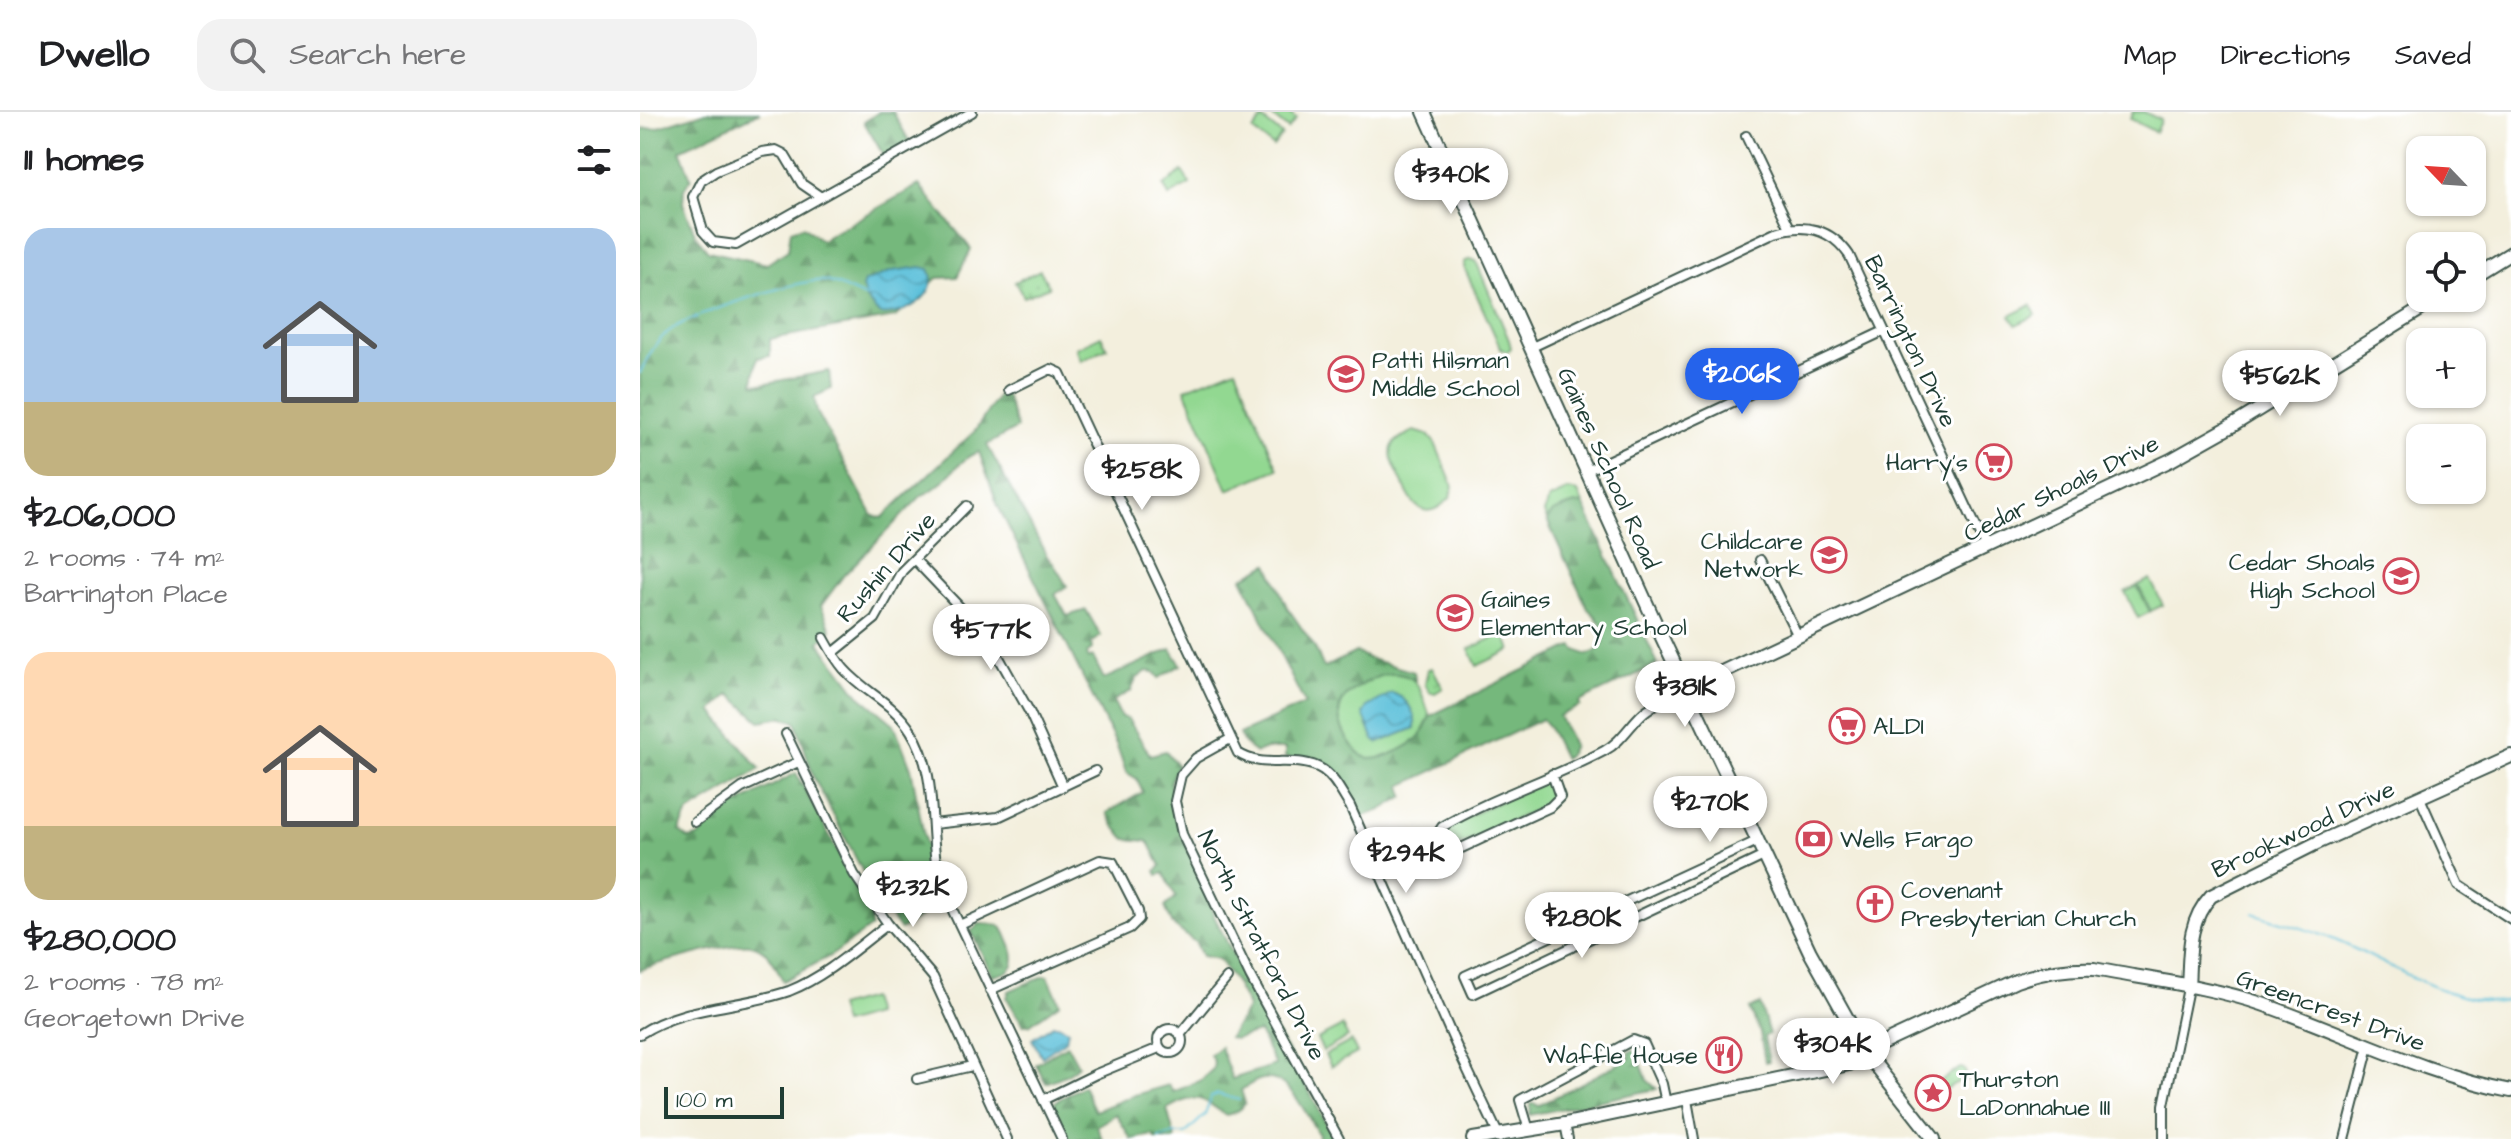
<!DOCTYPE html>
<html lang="en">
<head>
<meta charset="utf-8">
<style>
  body { margin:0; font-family:"Architects Daughter",sans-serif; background:#f2f2f2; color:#202124; height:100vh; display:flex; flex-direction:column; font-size:30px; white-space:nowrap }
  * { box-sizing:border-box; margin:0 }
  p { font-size:26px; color:#757577 }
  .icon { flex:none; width:44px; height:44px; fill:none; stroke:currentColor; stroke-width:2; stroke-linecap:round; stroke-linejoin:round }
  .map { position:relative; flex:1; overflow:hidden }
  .panel { display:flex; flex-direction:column; background:#fff; width:640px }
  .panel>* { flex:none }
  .needle { width:52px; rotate:295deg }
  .controls { position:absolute; left:1766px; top:24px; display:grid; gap:16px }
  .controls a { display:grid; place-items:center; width:80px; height:80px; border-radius:16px; background:#fff; box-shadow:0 2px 6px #0004; font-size:40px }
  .scale { position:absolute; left:24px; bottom:20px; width:120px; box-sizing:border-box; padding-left:8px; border:4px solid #1f3d34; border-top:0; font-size:22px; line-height:28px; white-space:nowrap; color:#1f3d34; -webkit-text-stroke:6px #fff; paint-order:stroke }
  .price { position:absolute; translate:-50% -68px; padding:0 18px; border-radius:28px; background:#fff; color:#222; font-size:26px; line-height:52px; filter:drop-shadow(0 2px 4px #0008) }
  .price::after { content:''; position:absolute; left:50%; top:48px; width:24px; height:18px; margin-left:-12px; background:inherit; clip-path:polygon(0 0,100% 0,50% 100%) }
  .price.current { background:#2563eb; color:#fff }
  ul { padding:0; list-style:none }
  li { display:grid; align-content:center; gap:16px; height:424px; padding:0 24px }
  li span { display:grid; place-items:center; height:248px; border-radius:24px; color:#555 }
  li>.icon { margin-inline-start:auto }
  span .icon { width:144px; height:144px; fill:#fffc; stroke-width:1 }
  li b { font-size:34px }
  h2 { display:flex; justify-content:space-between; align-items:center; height:96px; padding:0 24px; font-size:34px }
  header { display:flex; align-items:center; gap:48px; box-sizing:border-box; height:112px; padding:0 40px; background:#fff; border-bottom:2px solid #e0e0e0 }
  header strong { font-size:38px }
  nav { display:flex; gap:44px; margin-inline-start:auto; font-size:28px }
  .search { width:560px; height:72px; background:#f2f2f2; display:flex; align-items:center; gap:20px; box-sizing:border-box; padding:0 28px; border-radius:24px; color:#757577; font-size:30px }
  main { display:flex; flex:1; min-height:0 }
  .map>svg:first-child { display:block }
</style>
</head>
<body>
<header>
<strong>Dwello</strong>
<div class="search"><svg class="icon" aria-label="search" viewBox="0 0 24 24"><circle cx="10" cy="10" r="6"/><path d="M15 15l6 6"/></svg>Search here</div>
<nav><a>Map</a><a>Directions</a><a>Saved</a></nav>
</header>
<main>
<section class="panel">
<h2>11 homes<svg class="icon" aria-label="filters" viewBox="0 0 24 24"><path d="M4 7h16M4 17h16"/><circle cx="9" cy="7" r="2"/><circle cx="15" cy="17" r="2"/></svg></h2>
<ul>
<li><span style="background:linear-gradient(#a9c7e8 70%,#c2b280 0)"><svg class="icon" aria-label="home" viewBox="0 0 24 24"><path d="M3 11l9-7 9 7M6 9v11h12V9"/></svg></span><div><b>$206,000</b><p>2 rooms · 74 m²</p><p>Barrington Place</p></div></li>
<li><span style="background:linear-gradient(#ffd9b3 70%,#c2b280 0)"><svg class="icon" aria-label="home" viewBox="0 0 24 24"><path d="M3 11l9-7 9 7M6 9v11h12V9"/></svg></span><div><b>$280,000</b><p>2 rooms · 78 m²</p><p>Georgetown Drive</p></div></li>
</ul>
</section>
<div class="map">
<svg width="1871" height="1027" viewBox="0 0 1871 1027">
  <defs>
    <pattern id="forest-firs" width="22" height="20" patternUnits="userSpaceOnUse" patternTransform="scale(2)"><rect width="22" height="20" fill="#75b87b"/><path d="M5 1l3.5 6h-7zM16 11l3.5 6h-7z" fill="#5f9766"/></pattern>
    <pattern id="park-dots" width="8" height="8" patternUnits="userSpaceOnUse" patternTransform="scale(2)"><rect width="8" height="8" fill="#92d891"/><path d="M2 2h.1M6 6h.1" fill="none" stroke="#7dba7e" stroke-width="1.8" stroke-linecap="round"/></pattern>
    <pattern id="water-waves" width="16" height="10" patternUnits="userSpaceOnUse" patternTransform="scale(2)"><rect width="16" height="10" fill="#5cc0da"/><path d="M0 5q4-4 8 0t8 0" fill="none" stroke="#4b9db2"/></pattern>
  </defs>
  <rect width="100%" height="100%" fill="#fff"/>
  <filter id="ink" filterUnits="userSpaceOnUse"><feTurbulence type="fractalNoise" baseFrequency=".0125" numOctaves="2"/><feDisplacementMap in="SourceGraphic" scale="16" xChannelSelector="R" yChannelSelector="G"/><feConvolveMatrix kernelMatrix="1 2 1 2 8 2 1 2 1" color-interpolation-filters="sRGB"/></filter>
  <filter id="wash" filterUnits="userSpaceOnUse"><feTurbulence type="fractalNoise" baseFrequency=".006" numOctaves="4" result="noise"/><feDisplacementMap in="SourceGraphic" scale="32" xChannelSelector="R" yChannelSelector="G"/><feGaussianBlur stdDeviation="1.8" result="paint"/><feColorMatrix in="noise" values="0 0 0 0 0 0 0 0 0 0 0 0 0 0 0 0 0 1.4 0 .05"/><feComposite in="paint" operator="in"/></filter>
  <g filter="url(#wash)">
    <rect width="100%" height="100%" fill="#f3efdd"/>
    <path fill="#92d891" stroke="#588a62" stroke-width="2" d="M627,0H648L656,7L648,17Z
      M1493,0H1504L1521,8L1515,20L1490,7Z
      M622,7L642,23L633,34L613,19Z
      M831,147L836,149L869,228L871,236L867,240L861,237L824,155V150Z
      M1391,193L1396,203L1376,213L1370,204Z
      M461,224L467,236L441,249L436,236Z
      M596,256L638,357L588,378L545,277Z
      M774,319L788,323L795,331L813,374L810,386C783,413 773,393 761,368C757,358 747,345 753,333C757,326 767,323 774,319Z
      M929,378L938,380L943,392C930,392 915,397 907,408L904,401L909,387Z
      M1510,467L1523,493L1511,499L1498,473Z
      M1497,474L1510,500L1498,506L1485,480Z
      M864,521L871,538L837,554L829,537Z
      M750,561C781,562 780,579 790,604C786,612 784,620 778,626C769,636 741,651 727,647C716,644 711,633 706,624C685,588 717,570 750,561Z
      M906,668L910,669L917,681L913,690L813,736L804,732L801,725L807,714Z
      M230,886L235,903L203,912L198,895Z
      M702,914L708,925L683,939L677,927Z
      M711,929L717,941L691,955L685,943Z
      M1320,956L1324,957L1328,967L1316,971L1295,984L1289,983L1291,976Z"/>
    <path fill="url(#forest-firs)" stroke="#4a7a58" stroke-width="2" d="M66,0H120L40,38L51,66L44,77L43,91L56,124L68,139L127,152L148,138L151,118L163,114L181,128L279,73L331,137L317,165L297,166L255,205L130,227V244L117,246L113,271L122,272L189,259L191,277L174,285L177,300L233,404L242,406L335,319L363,276L377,316L347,333L408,446L413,451L427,474L415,482L427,504L446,498L461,524L451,531L452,537L447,542L448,547L453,545L464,567L531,537L541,553L519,566L514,560L507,559L496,567L491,579L473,589L481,605L488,607L510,643L526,639L537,653L530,671L535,706L574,804L609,875L653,948L694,1027H677L679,1023C666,1003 649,959 619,968C613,970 606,975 601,978L605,991C601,999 594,1001 585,1003C561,984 554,981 527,997L535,1027H515L513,1023L491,1027L476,1002L457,1014L462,1027H428L414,997L415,990L443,974L455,999L495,983L529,973L533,980L560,969L573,957L574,950L570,943L580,935L592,967L635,953L619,920L594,927L589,925L608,895L595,870L578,847L562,844L556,831L533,813L525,795L536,785L524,761L518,763L516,759L521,754L510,732L507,729L486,727L474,714L467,701L503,680L497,667L486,660L477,634L358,394L339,340C318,345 306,375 282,383L204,463L181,494L191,517L179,530L219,583L254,612L271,656L289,750L299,779L294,781L283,759L257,770L280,805L260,818L235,783L174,666L156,610L143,605L120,609L90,582L72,599L120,657L48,701L39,720L49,727L61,724L68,708L156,661L231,802V815L192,843L143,869C135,852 130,838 111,833C97,829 16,852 0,858V17L16,16Z
      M239,0H253L269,29L244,44L224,10Z
      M935,392H943L1018,552L939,590L940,594L919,604L933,633L928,644L924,647L908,614L902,607L761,674L764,684L741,698L718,706C702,668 690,646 645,646V637H626L616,641L604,632L599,622L665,592L602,466L628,452L647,495L674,534L684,556L716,540L727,546L774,560L775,568C759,559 745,560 729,569C700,584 690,597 707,626C722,651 733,651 758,639C765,635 773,632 778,626C784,620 787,611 790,604L933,534L936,538L947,543C975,534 965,512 948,497L907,408L913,400Z
      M339,812C345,812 352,811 358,813C365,817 366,822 369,829C378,848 376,862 352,863L331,819Z
      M404,864H408L420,891L389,913H383L367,886L369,879Z
      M1120,892L1129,922L1124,925L1129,949L1125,950L1120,921L1110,897Z
      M427,933L438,953L428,962L406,971L396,952Z
      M993,938L998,942L1007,968L1017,977L890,1003L891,992L894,991L898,994L990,946L989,940Z"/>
    <path fill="url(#park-dots)" stroke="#588a62" stroke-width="2" d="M542,59L550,72L529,84L524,74Z
      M400,158L409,175L384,185L375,170Z
      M792,556L803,576L795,581L790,580L785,572L788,557Z"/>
    <path fill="url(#water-waves)" stroke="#3e7e87" stroke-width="2" d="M281,155L289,157C303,183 261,206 239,202L226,187L222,175L224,170L252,159Z
      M752,581C766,585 777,601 775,616L738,631L734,628L723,602L727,595Z
      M413,913H418L428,918L426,928L402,945L392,927Z"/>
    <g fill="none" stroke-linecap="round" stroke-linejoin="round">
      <path stroke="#5cc0da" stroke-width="2" d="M0,261C8,244 17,227 32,217C54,202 160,166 185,169C198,171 212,180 225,185
        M1613,801C1639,810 1666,816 1690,826C1740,845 1818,899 1871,888
        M519,1026L533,1022H545L565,1003L571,985L578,982L599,988"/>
    </g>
  </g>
  <g filter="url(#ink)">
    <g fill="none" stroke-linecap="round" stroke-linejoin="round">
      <defs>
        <path id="street" d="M1106,24L1150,116
          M181,85L162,72L144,42L136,38L122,40L76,59L61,69L53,85L63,119L73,130L96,133L332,0
          M890,236L1136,120C1165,111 1191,117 1209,143L1346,436
          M369,278L411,257L420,261L598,641C624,659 657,641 683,658C695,666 702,682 710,694L820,942L860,1026
          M946,359L1244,219
          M274,447L347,524L389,599L423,675
          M1120,448L1158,524
          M184,526C190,537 196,548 204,557C225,581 253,590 271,619C301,666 286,722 301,774L422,1027
          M193,541L235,507L262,459L327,394
          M146,622L214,762L248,812L293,865L367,1027
          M590,627L556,646L541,663L535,689L542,722L610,864L699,1027
          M912,662L920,685L910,695L815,739L809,738L799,730L798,721L802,715C853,685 911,667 964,639C981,630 989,614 1003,601C1015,590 1033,585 1046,577
          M1780,686L1819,773L1871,807
          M55,710L102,676L158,650
          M293,712L358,705L455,659
          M1117,729L825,864L833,882L1124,744
          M320,813L460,748L473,750L498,799L499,807L490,816L350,878
          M518 929a12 12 0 1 1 24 0a12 12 0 1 1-24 0Z
          M0,922C44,893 101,896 149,879C185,865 218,835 248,812
          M540,923L587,866
          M277,967L332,954
          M403,988L456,962L519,936
          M1047,988L1054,1027
          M925,1012L928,1027
          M889,1018L880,988L993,928L1004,932L1022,972L1026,991
          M1524,1027V993L1548,876
          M1705,1027L1729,934"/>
        <path id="secondary" d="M784,0L1019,519L1170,840L1227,942L1294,1027
          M1832,165L1871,141
          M1046,577L1531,348L1595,312L1799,186
          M1548,876C1550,842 1547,810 1571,784L1677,731L1871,644
          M833,1027L925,1012L1209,952L1237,934L1376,869C1402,860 1427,856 1454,857C1507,867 1573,875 1622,892C1705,921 1784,962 1871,979"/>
      </defs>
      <use href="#street" stroke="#3f584d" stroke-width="12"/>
      <use href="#secondary" stroke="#3f584d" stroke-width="16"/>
      <use href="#street" stroke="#fff" stroke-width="8"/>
      <use href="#secondary" stroke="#fff" stroke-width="12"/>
    </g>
  </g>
  <defs>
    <symbol id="school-ring" viewBox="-11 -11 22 22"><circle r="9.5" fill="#fff" stroke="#d1495b" stroke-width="1.5"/><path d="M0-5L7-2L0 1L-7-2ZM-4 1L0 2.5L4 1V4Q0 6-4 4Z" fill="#d1495b"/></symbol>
    <symbol id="supermarket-ring" viewBox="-11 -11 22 22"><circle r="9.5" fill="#fff" stroke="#d1495b" stroke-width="1.5"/><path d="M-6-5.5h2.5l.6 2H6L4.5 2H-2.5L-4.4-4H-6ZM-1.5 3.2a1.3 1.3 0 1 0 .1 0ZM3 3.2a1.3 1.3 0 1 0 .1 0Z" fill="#d1495b"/></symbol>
    <symbol id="bank-ring" viewBox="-11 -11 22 22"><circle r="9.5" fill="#fff" stroke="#d1495b" stroke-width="1.5"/><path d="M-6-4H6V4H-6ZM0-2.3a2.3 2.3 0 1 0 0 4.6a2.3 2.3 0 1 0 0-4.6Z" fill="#d1495b"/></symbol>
    <symbol id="church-ring" viewBox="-11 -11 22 22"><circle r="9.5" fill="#fff" stroke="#d1495b" stroke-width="1.5"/><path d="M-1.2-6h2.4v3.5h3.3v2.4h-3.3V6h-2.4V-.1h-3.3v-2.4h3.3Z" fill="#d1495b"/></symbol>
    <symbol id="restaurant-ring" viewBox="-11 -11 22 22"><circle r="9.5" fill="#fff" stroke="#d1495b" stroke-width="1.5"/><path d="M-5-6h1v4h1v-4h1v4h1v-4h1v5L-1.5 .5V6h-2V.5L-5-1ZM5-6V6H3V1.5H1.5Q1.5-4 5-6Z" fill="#d1495b"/></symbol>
    <symbol id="sight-ring" viewBox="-11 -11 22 22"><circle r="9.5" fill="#fff" stroke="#d1495b" stroke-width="1.5"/><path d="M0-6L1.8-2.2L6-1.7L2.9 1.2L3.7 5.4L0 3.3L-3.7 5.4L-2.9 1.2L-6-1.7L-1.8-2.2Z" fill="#d1495b"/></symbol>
  </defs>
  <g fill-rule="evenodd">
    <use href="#school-ring" x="686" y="242" width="40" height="40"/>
    <use href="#supermarket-ring" x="1334" y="330" width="40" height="40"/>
    <use href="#school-ring" x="1169" y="423" width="40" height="40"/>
    <use href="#school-ring" x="1741" y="444" width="40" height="40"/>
    <use href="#school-ring" x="795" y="481" width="40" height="40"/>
    <use href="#supermarket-ring" x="1187" y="594" width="40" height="40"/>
    <use href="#bank-ring" x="1154" y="707" width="40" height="40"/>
    <use href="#church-ring" x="1215" y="772" width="40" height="40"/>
    <use href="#restaurant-ring" x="1064" y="923" width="40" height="40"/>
    <use href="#sight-ring" x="1273" y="961" width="40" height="40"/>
  </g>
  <g text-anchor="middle" stroke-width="6" stroke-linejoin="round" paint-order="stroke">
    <g font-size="24" fill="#1f3d34" stroke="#fff">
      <text transform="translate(1271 229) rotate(65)" y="8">Barrington Drive</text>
      <text transform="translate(969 356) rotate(66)" y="8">Gaines School Road</text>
      <text transform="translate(1421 376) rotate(-26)" y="8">Cedar Shoals Drive</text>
      <text transform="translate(246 455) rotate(-49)" y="8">Rushin Drive</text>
      <text transform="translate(1663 717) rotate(-25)" y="8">Brookwood Drive</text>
      <text transform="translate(622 833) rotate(63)" y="8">North Stratford Drive</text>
      <text transform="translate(1691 898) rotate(20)" y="8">Greencrest Drive</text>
    </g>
    <g font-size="24" fill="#1f3d34" stroke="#fff" text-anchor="start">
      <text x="732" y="256">Patti Hilsman<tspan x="732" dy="28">Middle School</tspan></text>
      <text x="1328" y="358" text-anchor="end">Harry's</text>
      <text x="1163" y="437" text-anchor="end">Childcare<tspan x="1163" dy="28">Network</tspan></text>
      <text x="1735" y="458" text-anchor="end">Cedar Shoals<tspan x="1735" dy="28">High School</tspan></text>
      <text x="841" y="495">Gaines<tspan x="841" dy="28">Elementary School</tspan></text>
      <text x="1233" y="622">ALDI</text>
      <text x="1200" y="735">Wells Fargo</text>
      <text x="1261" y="786">Covenant<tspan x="1261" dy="28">Presbyterian Church</tspan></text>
      <text x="1058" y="951" text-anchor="end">Waffle House</text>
      <text x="1319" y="975">Thurston<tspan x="1319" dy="28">LaDonnahue III</tspan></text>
    </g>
  </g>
</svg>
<div class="controls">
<a><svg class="needle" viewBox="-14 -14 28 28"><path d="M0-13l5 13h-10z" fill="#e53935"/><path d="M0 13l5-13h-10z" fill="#757577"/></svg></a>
<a><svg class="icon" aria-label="locate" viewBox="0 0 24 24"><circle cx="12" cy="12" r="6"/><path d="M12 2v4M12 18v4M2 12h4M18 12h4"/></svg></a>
<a>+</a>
<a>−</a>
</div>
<div class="scale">100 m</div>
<b class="price" style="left:811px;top:104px">$340K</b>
<b class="price current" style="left:1102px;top:304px">$206K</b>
<b class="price" style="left:1640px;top:306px">$562K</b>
<b class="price" style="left:502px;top:400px">$258K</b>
<b class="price" style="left:351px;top:560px">$577K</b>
<b class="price" style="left:1045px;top:617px">$381K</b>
<b class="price" style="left:1070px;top:732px">$270K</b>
<b class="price" style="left:766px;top:783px">$294K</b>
<b class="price" style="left:273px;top:817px">$232K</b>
<b class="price" style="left:942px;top:848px">$280K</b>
<b class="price" style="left:1193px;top:974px">$304K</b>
</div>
</main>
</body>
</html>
